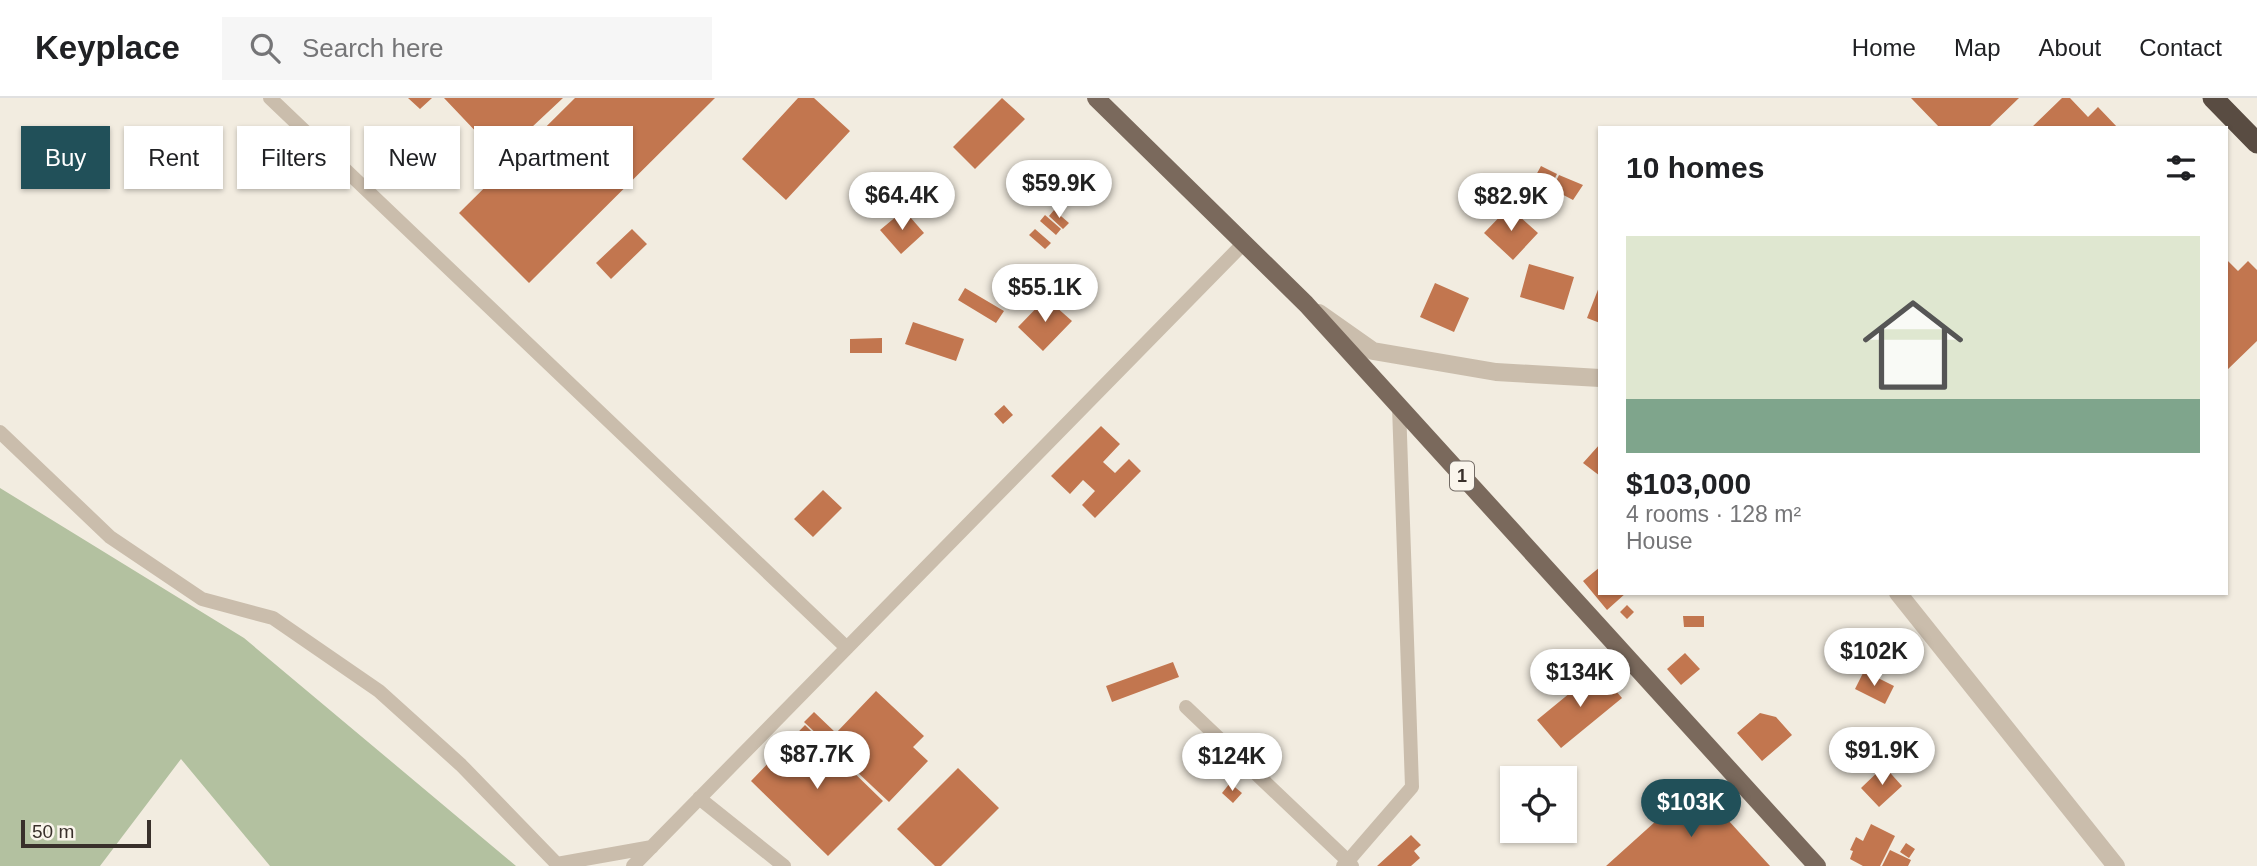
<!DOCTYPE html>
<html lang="en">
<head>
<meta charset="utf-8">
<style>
  body { margin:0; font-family:Helvetica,sans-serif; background:#f6f6f6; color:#202124; height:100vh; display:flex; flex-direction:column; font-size:26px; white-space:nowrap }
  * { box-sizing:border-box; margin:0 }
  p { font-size:23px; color:#757577 }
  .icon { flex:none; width:38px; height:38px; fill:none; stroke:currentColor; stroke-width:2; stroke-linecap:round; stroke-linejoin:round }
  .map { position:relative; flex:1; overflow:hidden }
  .drawer { position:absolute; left:1598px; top:28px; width:630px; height:469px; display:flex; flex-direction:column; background:#fff; border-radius:0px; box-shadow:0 2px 5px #0004 }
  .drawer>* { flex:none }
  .guide { position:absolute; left:21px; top:28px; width:665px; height:63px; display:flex; gap:14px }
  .buttons { position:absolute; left:1500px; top:668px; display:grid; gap:14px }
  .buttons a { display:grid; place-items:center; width:77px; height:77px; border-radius:0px; background:#fff; box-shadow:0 2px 5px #0004; font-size:35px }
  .scale { position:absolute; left:21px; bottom:18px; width:130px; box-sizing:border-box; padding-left:7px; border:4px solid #39302b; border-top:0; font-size:19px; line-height:24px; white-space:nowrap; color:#39302b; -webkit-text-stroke:5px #faf5ec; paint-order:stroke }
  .price { position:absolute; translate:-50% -60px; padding:0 16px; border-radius:24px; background:#fff; color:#222; font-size:23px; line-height:46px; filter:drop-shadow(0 2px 4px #0008) }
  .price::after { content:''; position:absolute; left:50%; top:42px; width:21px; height:16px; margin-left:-10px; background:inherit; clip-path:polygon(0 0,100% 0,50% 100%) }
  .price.current { background:#215059; color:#fff }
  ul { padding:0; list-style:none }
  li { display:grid; align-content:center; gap:14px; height:371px; padding:0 28px }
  li span { display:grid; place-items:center; height:217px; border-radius:0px; color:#555 }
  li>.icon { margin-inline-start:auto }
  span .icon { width:126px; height:126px; fill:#fffc; stroke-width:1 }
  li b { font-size:30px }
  h2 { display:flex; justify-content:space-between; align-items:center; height:84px; padding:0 28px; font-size:30px }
  .pill { padding:0 24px; border-radius:0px; background:#fff; box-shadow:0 2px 5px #0004; font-size:24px; line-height:63px }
  .pill.current { background:#215059; color:#fff }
  header { display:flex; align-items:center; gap:42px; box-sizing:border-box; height:98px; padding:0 35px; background:#fff; border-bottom:2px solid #e0e0e0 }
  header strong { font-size:33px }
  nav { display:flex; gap:38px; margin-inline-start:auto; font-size:24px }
  .search { width:490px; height:63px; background:#f6f6f6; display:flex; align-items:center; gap:18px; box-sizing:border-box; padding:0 24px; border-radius:0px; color:#757577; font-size:26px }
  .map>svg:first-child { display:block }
</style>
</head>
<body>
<header>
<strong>Keyplace</strong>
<div class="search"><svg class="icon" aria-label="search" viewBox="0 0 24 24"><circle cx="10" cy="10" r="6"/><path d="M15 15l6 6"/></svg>Search here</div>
<nav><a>Home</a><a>Map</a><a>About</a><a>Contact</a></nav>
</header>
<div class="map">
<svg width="2257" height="768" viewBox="0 0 2257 768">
  <rect width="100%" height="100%" fill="#f2ece0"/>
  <path fill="#b3c1a0" d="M0,390L244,540L516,768H270L181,661L100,768H0Z"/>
  <path fill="#c2764f" d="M408,0H432L420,11Z
    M444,0H563L500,59Z
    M575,0H715L529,185L459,115Z
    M798,0H814L850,33L786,102L742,61Z
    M1002,0L1025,21L975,71L953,49Z
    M1911,0H2019L1988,30H1940Z
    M2062,0H2070L2088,19L2098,9L2118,30H2031Z
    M1541,68L1557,76L1545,100L1525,89L1532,78L1535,79Z
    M1559,77L1583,87L1573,102L1552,91Z
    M1509,109L1538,135L1513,162L1484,135Z
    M904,112L924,135L901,156L880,132Z
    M1054,112L1069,125L1063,131L1049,118Z
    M1045,117L1061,131L1056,137L1040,123Z
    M632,131L647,146L611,181L596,165Z
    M1035,131L1051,145L1045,151L1029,137Z
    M2226,161L2238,173L2248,163L2257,172V243L2226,273Z
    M1529,166L1574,179L1564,212L1520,199Z
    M1435,185L1469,200L1454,234L1420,219Z
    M1599,189H1600V225L1587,220Z
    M965,190L1004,213L996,225L958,202Z
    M1046,200L1072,223L1043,253L1018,229Z
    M913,224L964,241L956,263L905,246Z
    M882,240V255H850V241Z
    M1004,307L1013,317L1003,326L994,316Z
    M1101,328L1120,346L1103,364L1115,375L1129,361L1141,373L1095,420L1082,407L1095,393L1083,382L1070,396L1051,378Z
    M1600,346V378L1583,365Z
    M823,392L842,410L813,439L794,421Z
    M1600,469V495H1626L1607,512L1583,483Z
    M1627,507L1634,514L1627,521L1620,514Z
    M1683,518H1704V529H1684Z
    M1685,555L1700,571L1681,587L1667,571Z
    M1173,564L1179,579L1112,604L1106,588Z
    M1598,572L1622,600L1561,650L1537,622Z
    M1864,573L1894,588L1885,606L1855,591Z
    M876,593L924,638L913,649L928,663L889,704L804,624L814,614L836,635Z
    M1760,615L1776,619L1792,637L1762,663L1737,635Z
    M805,627L883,703L828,758L751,683Z
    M1884,668L1902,688L1879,709L1861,690Z
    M958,670L999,710L941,768H935L897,731Z
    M1230,685L1242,695L1233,705L1222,695Z
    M1696,687L1770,768H1606Z
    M1871,726L1895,738L1880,768H1863L1850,761L1853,753L1850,752L1856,739L1863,743Z
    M1411,737L1421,747L1414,753L1420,760L1411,768H1377Z
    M1906,745L1915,751L1909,760L1900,754Z
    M1890,752L1911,762L1908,768H1882Z"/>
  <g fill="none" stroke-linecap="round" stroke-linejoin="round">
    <path stroke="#cabdac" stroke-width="14" d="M270,0L847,550
      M0,334L110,439L202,501L273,520L379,593L461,667L557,766L652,749
      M1186,609L1348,763L1343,768
      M699,700L784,768
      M633,768L1244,145
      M1352,768L1348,763L1412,689L1399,308"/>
    <path stroke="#cabdac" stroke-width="18" d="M1319,215L1373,253L1496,274L1600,280
      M1898,495L2116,768"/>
    <path stroke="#7a695c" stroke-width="18" d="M1096,0L1306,206L1817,768"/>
    <path stroke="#594c42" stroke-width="21" d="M2213,0L2257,45"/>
  </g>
  <g text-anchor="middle" stroke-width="5" stroke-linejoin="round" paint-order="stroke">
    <rect fill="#faf5ec" stroke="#736b65" stroke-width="2" x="1450" y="363.5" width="24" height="29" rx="5"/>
    <g font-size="18" font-weight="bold" fill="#39302b">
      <text x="1462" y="384">1</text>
    </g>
  </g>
</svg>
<div class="buttons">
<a><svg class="icon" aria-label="locate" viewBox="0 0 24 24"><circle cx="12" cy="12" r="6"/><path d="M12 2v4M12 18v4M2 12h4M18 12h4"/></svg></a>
</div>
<div class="scale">50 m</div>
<b class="price" style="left:1059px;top:122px">$59.9K</b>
<b class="price" style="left:902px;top:134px">$64.4K</b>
<b class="price" style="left:1511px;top:135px">$82.9K</b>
<b class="price" style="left:1045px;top:226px">$55.1K</b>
<b class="price" style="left:1874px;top:590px">$102K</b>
<b class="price" style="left:1580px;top:611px">$134K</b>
<b class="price" style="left:1882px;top:689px">$91.9K</b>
<b class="price" style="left:817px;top:693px">$87.7K</b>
<b class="price" style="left:1232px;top:695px">$124K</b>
<b class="price current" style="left:1691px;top:741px">$103K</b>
<div class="guide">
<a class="pill current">Buy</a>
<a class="pill">Rent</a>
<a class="pill">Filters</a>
<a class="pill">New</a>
<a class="pill">Apartment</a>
</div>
<section class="drawer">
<h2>10 homes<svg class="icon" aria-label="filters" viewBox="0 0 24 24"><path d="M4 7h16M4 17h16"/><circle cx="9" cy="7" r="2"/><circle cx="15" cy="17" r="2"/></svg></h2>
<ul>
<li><span style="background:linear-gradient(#dfe7d0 75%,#7fa58c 0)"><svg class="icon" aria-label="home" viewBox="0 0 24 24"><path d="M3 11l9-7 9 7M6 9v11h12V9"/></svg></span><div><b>$103,000</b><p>4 rooms · 128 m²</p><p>House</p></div></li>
</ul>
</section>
</div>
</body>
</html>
